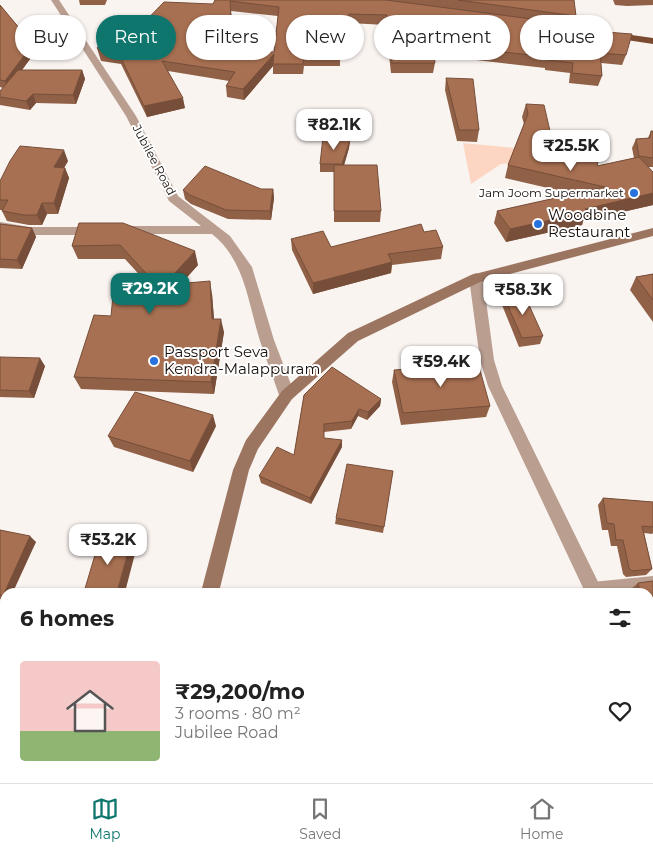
<!DOCTYPE html>
<html lang="en">
<head>
<meta charset="utf-8">
<style>
  body { margin:0; font-family:Montserrat,sans-serif; background:#f6f6f6; color:#222; height:100vh; display:flex; flex-direction:column; font-size:19px; white-space:nowrap }
  * { box-sizing:border-box; margin:0 }
  p { font-size:16px; color:#767676 }
  .icon { flex:none; width:28px; height:28px; fill:none; stroke:currentColor; stroke-width:2; stroke-linecap:round; stroke-linejoin:round }
  .map { position:relative; flex:1; overflow:hidden }
  .sheet { position:absolute; left:0px; top:588px; width:654px; height:196px; display:flex; flex-direction:column; background:#fff; border-radius:15px 15px 0 0; box-shadow:0 1px 4px #0004 }
  .sheet>* { flex:none }
  .hud { position:absolute; left:15px; top:15px; width:624px; height:45px; display:flex; gap:10px }
  .price { position:absolute; translate:-50% -42px; padding:0 11px; border-radius:10px; background:#fff; color:#222; font-size:16px; line-height:32px; filter:drop-shadow(0 1px 2px #0008) }
  .price::after { content:''; position:absolute; left:50%; top:30px; width:15px; height:11px; margin-left:-8px; background:inherit; clip-path:polygon(0 0,100% 0,50% 100%) }
  .price.active { background:#0f766e; color:#fff }
  ul { padding:0; list-style:none }
  li { display:flex; align-items:center; gap:15px; height:125px; padding:0 20px }
  li span { display:grid; place-items:center; flex:none; width:140px; height:100px; border-radius:5px; color:#555 }
  li>.icon { margin-inline-start:auto }
  span .icon { width:60px; height:60px; fill:#fffc; stroke-width:1 }
  li b { font-size:21px }
  h2 { display:flex; justify-content:space-between; align-items:center; height:60px; padding:0 20px; font-size:21px }
  .tag { padding:0 18px; border-radius:22px; background:#fff; box-shadow:0 1px 4px #0004; font-size:18px; line-height:45px }
  .tag.active { background:#0f766e; color:#fff }
  .tabs { display:flex; justify-content:space-around; align-items:center; height:70px; border-top:1px solid #e0e0e0; background:#fff; font-size:14px; color:#767676 }
  .tabs a { display:grid; justify-items:center; gap:2px }
  .tabs .active { color:#0f766e }
  .map>svg:first-child { display:block }
</style>
</head>
<body>
<div class="map">
<svg width="653" height="783" viewBox="0 0 653 783">
  <rect width="100%" height="100%" fill="#faf4f1"/>
  <path fill="#fcd6c3" d="M463,143L527,149L525,162L501,164L471,184Z"/>
  <g fill="none" stroke-linecap="round" stroke-linejoin="round">
    <path fill="#ba9f91" fill-rule="evenodd" d="M653,576V586L592,592L588,591L587,587L588,583L592,582Z"/>
    <path fill="#ba9f91" fill-rule="evenodd" d="M51,0H59L136,116L178,196L230,236L252,267L274,340L295,395L292,399L287,401L282,399L279,395C273,377 266,359 260,341C248,303 245,260 212,234H124L118,230L124,226H201L169,201L126,116Z
      M0,222L29,227H96L102,231L96,235H29L0,230Z
      M476,273L481,275L483,278L494,360L502,386L603,592H585L488,386L480,360L469,278L471,275Z
      M649,708L653,710V734L649,732Z"/>
    <path fill="#9c7561" fill-rule="evenodd" d="M653,228V236L480,282L358,341L292,399L258,449L249,470L219,592H201L233,470L246,440L282,391L348,333L471,275Z
      M192,779H212L213,783H191Z"/>
    <path fill="#7b4a30" fill-rule="evenodd" d="M610,32L653,38V44L607,37V33Z"/>
  </g>
  <path fill="#906047" fill-rule="evenodd" d="M79,0H107L105,5H80Z
    M215,0H574L576,16L574,25L579,30L626,55L622,65L601,63L602,76L598,86L569,83L570,73L545,70V68L434,55L435,63L433,73H391L389,55H385L386,25L349,23L346,54H340V66H304L303,74H273V66L244,100L227,97L226,86L229,81L168,71L185,108L147,117L121,64L101,61L100,58L97,48L129,38L213,4ZM231,11L278,16L274,52H252L234,49Z
    M613,0H653V5L627,6L615,5Z
    M0,5L25,35L41,44L22,70H82L85,79L76,104L36,103L30,110L0,105V91L3,88L0,87Z
    M446,78L479,130L477,142L457,141L445,90Z
    M526,104L550,131L597,166L634,158L632,148L636,139L648,138L651,131H653V167H648L653,172V205L583,221L582,225L506,242L494,223L497,211L574,194L505,178L508,165L524,124L522,117Z
    M350,140L349,148L344,165L381,211L380,222H334V172H320V164Z
    M68,161L64,168H65L69,178L58,214H47L42,225H29L7,221L2,211L3,210H0V181Z
    M261,189H273L274,198L271,220L228,219L191,204L185,199L183,190Z
    M79,223L198,265L182,283L212,294L214,319L224,332L214,394L81,389L74,377L111,316L146,282L125,259H78L72,246Z
    M0,224L32,228L36,237L22,269L0,268Z
    M424,232L443,247L441,259L392,265L391,273L313,294L292,250L291,239L331,247Z
    M653,274V322L630,290L636,277Z
    M504,297L543,336L540,344L519,347L502,305Z
    M0,357L45,366L34,398L0,397Z
    M394,370L490,406L486,417L401,425L392,382Z
    M304,395L381,399L380,406L367,420L358,416L351,429L324,432V438L342,447L311,504L261,483L259,476L294,455Z
    M216,426L193,472L114,447L108,436Z
    M393,471L383,533L335,524L336,518Z
    M603,498L653,502V533L652,534L644,533L652,569L646,575L626,577L623,574L617,546H611L608,530H602L598,505Z
    M0,530L36,542L5,592V600L0,599Z
    M653,581V658H649V592H630V590L638,583Z"/>
  <path fill="#764e39" d="M349,14V23L346,54V44Z
    M39,36L41,44L8,89L5,81Z
    M274,54L273,66L244,100L243,89Z
    M82,70L85,79L76,104L73,95Z
    M33,94L36,103L30,110L26,101Z
    M183,98L185,108L147,117L144,106Z
    M350,140L349,148L342,172V164Z
    M64,150L68,161L58,178L54,167Z
    M65,168L69,178L58,214L54,203Z
    M273,189L274,198L271,220L270,211Z
    M653,193V205L583,221L582,225L506,242L510,229L585,209Z
    M42,203L47,214L42,225L37,215Z
    M32,228L36,237L22,269L17,260Z
    M195,251L198,265L168,298L164,285Z
    M392,262L391,273L313,294V283Z
    M210,281L212,294L215,332L212,319Z
    M221,319L224,332L214,394L211,382Z
    M40,358L45,366L34,398L29,391Z
    M381,399L380,406L367,420L368,412Z
    M359,409L358,416L351,429L352,421Z
    M213,415L216,426L193,472L190,461Z
    M342,440V447L311,504L310,498Z
    M30,536L36,542L13,592H5V597L3,596Z
    M131,541L136,550L125,592H117Z
    M115,779H121V783H114Z"/>
  <path fill="#a87052" stroke="#764e39" fill-rule="evenodd" d="M215,0H386L578,25L579,30L632,34L626,55L600,53L602,76L572,73L573,63L548,60V57L433,44L435,63H392L390,45H386L387,15L349,14L346,44H340V56H304L303,64H273L274,54L243,89L226,86L235,72L162,61L183,98L144,106L119,54L99,50L97,48L108,35L129,38L164,2L213,4ZM230,1L279,7L274,52H252L233,49Z
    M458,0H574L576,16Z
    M0,5L25,35L39,36L5,81L0,80Z
    M18,70H82L73,95L33,94L26,101L0,97V91Z
    M446,78L473,79L479,130H459Z
    M526,104L544,105L550,131L603,142L597,166L639,157L653,172V193L585,209L587,212L510,229L497,211L605,187L508,165L528,114Z
    M651,131H653V158L639,156L636,139L650,138Z
    M323,137L350,140L342,164H320Z
    M20,146L64,150L54,167L65,168L54,203H42L37,215H24L2,211L8,200H0V181L10,161Z
    M334,165H377L381,211H334Z
    M205,166L261,189H273L270,211L226,210L190,195L183,190Z
    M79,223H123L195,251L164,285L210,281L212,319H221L211,382L74,377L94,315L111,316L114,285L154,282L120,245L72,246Z
    M0,224L32,228L17,260L0,259Z
    M421,224L424,232L436,230L443,247L388,254L392,262L313,283L291,239L323,231L331,247Z
    M653,274V300L636,277Z
    M524,294L543,336L522,338L504,297Z
    M0,357L40,358L29,391L0,390Z
    M478,363L490,406L403,413L394,370Z
    M332,367L381,399L368,412L359,409L352,421L324,424V438L342,440L310,498L259,476L277,447L294,455L304,395Z
    M135,392L213,415L190,461L108,436Z
    M347,464L393,471L384,527L336,518Z
    M603,498L653,502V527L642,526L652,569L632,571L629,568L623,540H616L614,524L607,523Z
    M0,530L30,536L3,596L0,595Z
    M100,538L131,541L117,592H84Z
    M653,581V642L649,626V592H640L638,583Z
    M28,779H115L114,783H25Z"/>
  <g fill="#2772de" stroke="#fff" stroke-width="2">
    <circle cx="634" cy="193" r="5"/>
    <circle cx="538" cy="224" r="5"/>
    <circle cx="154" cy="361" r="5"/>
  </g>
  <g text-anchor="middle" stroke-width="4" stroke-linejoin="round" paint-order="stroke">
    <g font-size="12" fill="#180e09" stroke="#fff">
      <text transform="translate(154 160) rotate(62)" y="4">Jubilee Road</text>
    </g>
    <g font-size="12" fill="#180e09" stroke="#fff" text-anchor="end">
      <text x="624" y="197">Jam Joom Supermarket</text>
    </g>
    <g font-size="15" fill="#180e09" stroke="#fff" text-anchor="start">
      <text x="548" y="220">Woodbine<tspan x="548" dy="17">Restaurant</tspan></text>
      <text x="164" y="357">Passport Seva<tspan x="164" dy="17">Kendra-Malappuram</tspan></text>
    </g>
  </g>
</svg>
<b class="price" style="left:334px;top:151px">₹82.1K</b>
<b class="price" style="left:571px;top:172px">₹25.5K</b>
<b class="price active" style="left:150px;top:315px">₹29.2K</b>
<b class="price" style="left:523px;top:316px">₹58.3K</b>
<b class="price" style="left:441px;top:388px">₹59.4K</b>
<b class="price" style="left:108px;top:566px">₹53.2K</b>
<div class="hud">
<a class="tag">Buy</a>
<a class="tag active">Rent</a>
<a class="tag">Filters</a>
<a class="tag">New</a>
<a class="tag">Apartment</a>
<a class="tag">House</a>
</div>
<section class="sheet">
<h2>6 homes<svg class="icon" aria-label="filters" viewBox="0 0 24 24"><path d="M4 7h16M4 17h16"/><circle cx="9" cy="7" r="2"/><circle cx="15" cy="17" r="2"/></svg></h2>
<ul>
<li><span style="background:linear-gradient(#f6c9c9 70%,#8fb573 0)"><svg class="icon" aria-label="home" viewBox="0 0 24 24"><path d="M3 11l9-7 9 7M6 9v11h12V9"/></svg></span><div><b>₹29,200/mo</b><p>3 rooms · 80 m²</p><p>Jubilee Road</p></div><svg class="icon" aria-label="heart" viewBox="0 0 24 24"><path d="M12 20l-8-8c-3-5 5-10 8-4 3-6 11-1 8 4z"/></svg></li>
</ul>
</section>
</div>
<nav class="tabs">
<a class="active"><svg class="icon" aria-label="map" viewBox="0 0 24 24"><path d="M3 6l6-2 6 2 6-2v14l-6 2-6-2-6 2zM9 4v14M15 6v14"/></svg>Map</a>
<a><svg class="icon" aria-label="saved" viewBox="0 0 24 24"><path d="M7 4h10v16l-5-4-5 4z"/></svg>Saved</a>
<a><svg class="icon" aria-label="home" viewBox="0 0 24 24"><path d="M3 11l9-7 9 7M6 9v11h12V9"/></svg>Home</a>
</nav>
</body>
</html>
